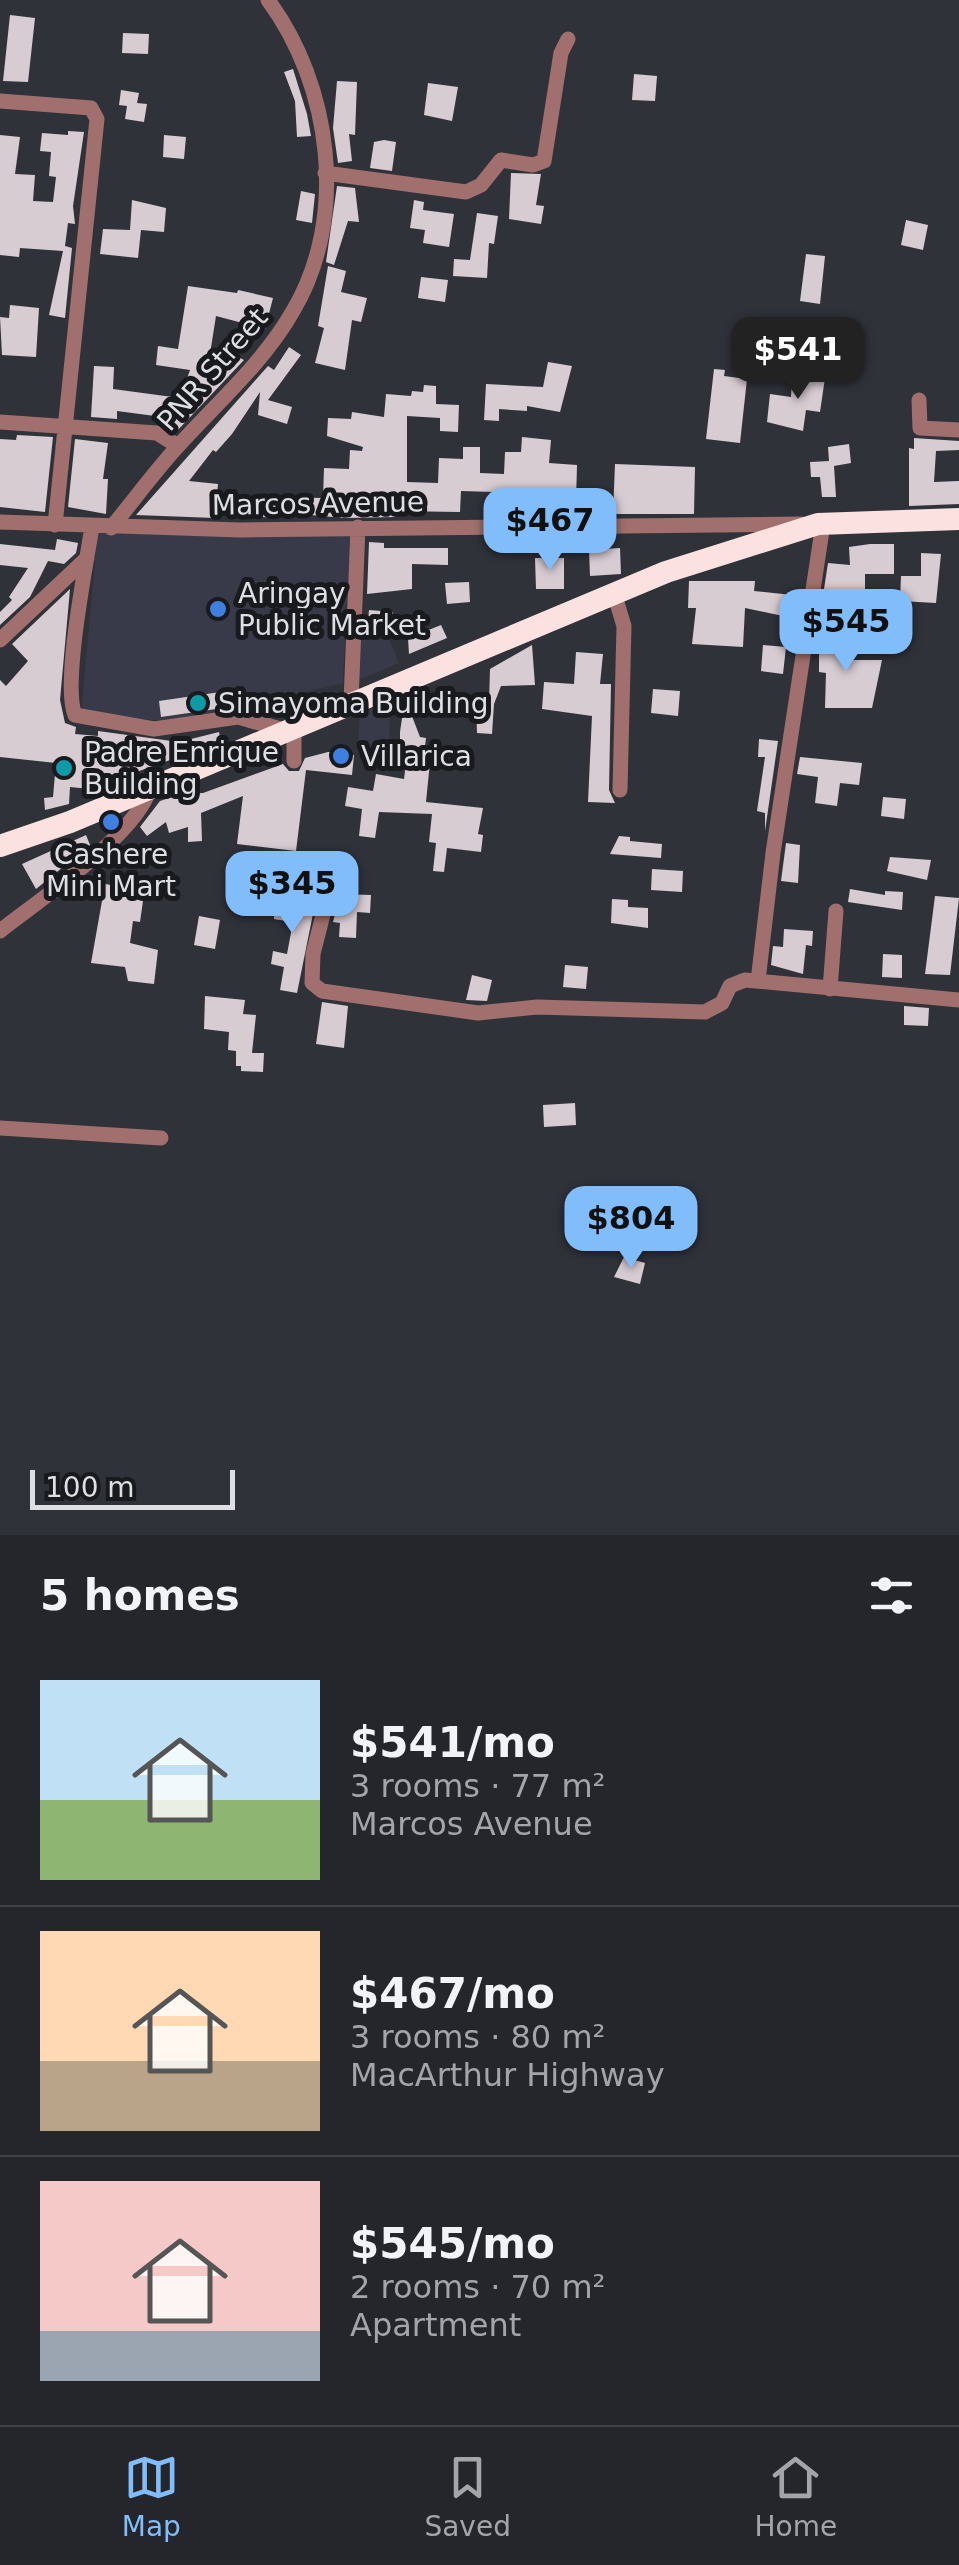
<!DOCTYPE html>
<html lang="en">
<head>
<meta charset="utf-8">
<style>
  body { margin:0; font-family:"DejaVu Sans",sans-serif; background:#303238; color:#f1f3f6; height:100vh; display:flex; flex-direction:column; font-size:38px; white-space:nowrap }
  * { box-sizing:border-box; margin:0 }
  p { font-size:32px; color:#a3a5a9 }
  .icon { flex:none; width:55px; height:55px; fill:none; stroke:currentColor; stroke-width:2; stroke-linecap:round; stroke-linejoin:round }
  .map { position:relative; height:1535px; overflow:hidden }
  .panel { display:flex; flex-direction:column; background:#24262c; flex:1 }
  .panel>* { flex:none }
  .scale { position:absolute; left:30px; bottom:25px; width:205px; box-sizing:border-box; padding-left:10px; border:5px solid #dedfe5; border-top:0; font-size:28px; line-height:35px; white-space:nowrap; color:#dedfe5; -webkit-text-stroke:8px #191a1e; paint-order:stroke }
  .price { position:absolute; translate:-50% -85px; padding:0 22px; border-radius:20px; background:#80bdfa; color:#111; font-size:32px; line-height:65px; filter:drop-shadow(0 2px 5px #0008) }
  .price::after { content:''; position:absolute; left:50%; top:60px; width:30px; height:22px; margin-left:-15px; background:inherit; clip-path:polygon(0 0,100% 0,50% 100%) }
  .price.on { background:#222; color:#fff }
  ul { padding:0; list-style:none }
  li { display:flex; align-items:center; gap:30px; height:250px; padding:0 40px }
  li+li { border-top:2px solid #414348 }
  li span { display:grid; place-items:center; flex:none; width:280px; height:200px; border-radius:0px; color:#555 }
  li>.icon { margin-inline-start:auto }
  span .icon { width:120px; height:120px; fill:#fffc; stroke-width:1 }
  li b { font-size:42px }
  h2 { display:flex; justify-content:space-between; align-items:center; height:120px; padding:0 40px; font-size:42px }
  .dock { display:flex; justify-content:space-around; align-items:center; height:140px; border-top:2px solid #414348; background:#24262c; font-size:28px; color:#a3a5a9 }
  .dock a { display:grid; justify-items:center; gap:5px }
  .dock .on { color:#80bdfa }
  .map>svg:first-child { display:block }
</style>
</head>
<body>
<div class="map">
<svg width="959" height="1535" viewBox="0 0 959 1535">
  <rect width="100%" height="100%" fill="#30323a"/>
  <path fill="#383a49" d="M98,531L350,535L343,683L176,722L81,714Z
    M359,639H389L399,663L356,681Z
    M391,698L388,757L357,753L360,714Z"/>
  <path fill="#d8ccd3" d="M10,15L35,18L28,82L3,81Z
    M123,33L149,34L148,54L122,53Z
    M293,69L307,114L311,136L297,137L295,101L284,72Z
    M634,74L657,76L655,101L632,100Z
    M337,81L357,82L355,135L349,134L352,161L338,163L333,128Z
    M428,83L458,87L452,121L424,115Z
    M121,90L139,93L137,103L147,104L144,122L125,119L127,106L119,105Z
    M68,131L84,132L73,206L75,224L68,223L65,246L72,248L65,318L49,315L63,251L20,248L19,257L0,255V135L20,137L15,174L35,175L33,201L53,202L56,177L49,176L51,152L40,151L42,133L68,135Z
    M164,135L186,137L184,159L163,157Z
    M384,140L396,142L392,171L370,168L374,142Z
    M511,173L541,174L536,205L544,206L541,224L509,219Z
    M337,186L355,188L359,222L348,221L334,265L326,262Z
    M301,191L315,194L312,223L296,220Z
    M132,200L166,208L164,232L141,230L138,258L100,254L103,229L130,230Z
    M414,200L424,202L423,210L454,214L449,247L423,243L425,230L410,228Z
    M477,213L498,216L494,244L489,243L487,278L453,276L454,259L470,260Z
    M906,220L928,225L923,250L901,245Z
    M806,254L825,256L820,304L800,301Z
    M328,266L346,271L341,292L367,298L361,322L352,320L345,370L315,363L324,328L318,326Z
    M421,277L448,280L445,302L418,298Z
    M188,286L237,293L238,290L273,298L265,329L216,316L210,354L229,357L231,353L244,360L176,432L155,416L117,411V419L91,417L94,366L114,367L113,389L180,398L190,370L156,365L158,346L178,349Z
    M10,305L39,308L36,357L2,355L0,317L9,318Z
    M752,323L787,324L785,341L750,340Z
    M289,347L301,355L268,400L292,407L287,424L258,415L260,392L232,434L216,452L213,450L189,481L218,484L215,518L136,515L268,366L274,370Z
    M548,362L572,366L560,412L527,406V411L499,409V421L484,420L486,384L543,387Z
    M714,369L725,370L724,376L747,379L740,443L706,439Z
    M811,369L826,371L820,412L806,410L803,431L767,422L770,394L791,397L792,379L810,381Z
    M424,385L436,386V404L459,405L458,432L440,431V418L407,416V482L438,483L439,458L463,459V447H480V473L504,474L505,452H521L522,437L551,440L549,463L577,465L576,501H494L495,492L461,491L460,512L396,511V517L345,518L276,512V518L250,516L251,497L323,498L324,468L349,469L350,450L362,451L363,447L327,436L328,418L351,419L352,412L384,417L386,394L411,396L412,391L423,392Z
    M17,435L53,437L45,512L0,507V439L16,440Z
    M914,438L959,441V450L936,451L934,482L959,481V504L909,506V448L914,449Z
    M75,439L108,443L103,479H108L106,514L68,507Z
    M849,444L851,463L834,466L836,497H822L820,477H811L810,462L829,461L828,447Z
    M615,464L695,467L694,514H613Z
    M57,539L78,543L76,553L64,564L48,561L30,597L0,625V612L12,600L9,597L28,568L0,565V544L55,550Z
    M369,542L384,543V548H448V565L412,564V589L367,594Z
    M870,544H894V574H865V591H847L846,605L822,602L828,563L850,565L849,547Z
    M620,548L621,574L590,576L589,550Z
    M921,553L941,554L936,603L900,601L901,576H921Z
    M535,558H564V589H536Z
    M689,581H755L754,591L801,596L795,633L781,631L783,616L745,608L743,647L692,644L696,608H688Z
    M469,582L470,602L447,604L445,583Z
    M70,589L60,700L65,723L76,727L75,734L98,736V731L179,742L219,732L221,742L111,781L109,775L92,774L90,789L70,787L69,804L45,810L44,798L53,797L56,763L0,757V680L6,686L28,661L12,644Z
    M369,610L393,612L392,619L409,618L411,637L441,625L447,638L409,654L408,638L367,634Z
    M819,626L842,628L840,660H882L872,708H825L826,673L819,672Z
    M532,645L535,685L501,686L494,704L492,734L477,733L476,702L489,703L490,669Z
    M763,645L786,647L783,674L761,671Z
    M576,652L603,654L600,684H611L609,790L615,803L588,802L592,716L542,709L544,682L574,684Z
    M653,689L680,691L678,716L651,713Z
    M234,690L237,706L161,717L159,701Z
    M405,698L420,737L426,738L423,762H430L426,802L483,808L478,834L483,835L481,852L447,848L444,872L433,871L436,843L429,842L432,814L379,812L375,838L359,836L362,809L345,806L348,787L373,791L376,774L404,779L407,755L400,754V732Z
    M759,739L778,741L765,831V813L757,811L765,757H758Z
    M328,752L354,755L352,775L306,770L296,851L237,844L243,796L201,813L202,841L188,842V827L169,833L166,822L147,836L140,827L160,801L181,794L203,793L283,764L289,771H299L305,758Z
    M800,757L862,763L859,785L840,783L837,806L815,803L818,777L797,774Z
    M883,797L906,799L904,819L881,816Z
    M86,835L90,845L36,889L22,864Z
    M619,836L630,837V841L662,844L661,858L610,854Z
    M786,843L800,845L798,883L781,881Z
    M890,857L931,860L927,880L887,871Z
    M652,869L683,871L682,892L651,890Z
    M276,881L293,883L291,904L313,908L317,894L297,993L280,990L284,967L271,964L273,951L287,954L293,922L274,919Z
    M105,884L136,889L134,899L143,901L140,922L133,921L130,943L158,950L154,984L128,981L125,967L91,963Z
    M850,889L885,895V891L903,892L902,910L848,902Z
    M340,894L371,895L370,913L357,912L356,938L339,937L340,923L333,922Z
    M935,896L959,898L950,975L925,974Z
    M612,899L628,900V907L648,908V928L611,923Z
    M199,916L220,920L215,949L194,945Z
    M784,929L813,931L812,946L806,945L803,974L771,965L773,946L783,947Z
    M883,954L902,955V978L882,977Z
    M565,965L588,967L586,989L563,987Z
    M472,975L492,980L487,1001L466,1000Z
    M205,996L245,1000L243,1014L256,1015L252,1053H264L263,1072L241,1071V1066H236V1051L228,1050L229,1032L204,1029Z
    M322,1002L348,1006L344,1048L316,1044Z
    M904,1006L929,1008L928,1026L904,1025Z
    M575,1103L576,1125L544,1127L543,1105Z
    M624,1257L645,1263L640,1284L614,1277Z"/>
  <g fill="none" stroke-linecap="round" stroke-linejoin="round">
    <path stroke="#a1706e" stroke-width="15" d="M0,101L91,108L97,119L55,525
      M325,173L466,192L481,185L501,160L533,165L544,161L561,53L568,39
      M919,400L920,428L959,430
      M0,422L157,433L178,446
      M0,522L240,530L801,524
      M92,527C86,565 62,685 75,715L154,729L238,717L284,730
      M111,528C134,500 155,471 179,445C218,402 264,362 293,311C349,217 331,85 268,0
      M614,593L624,626L620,790
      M0,640L87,558
      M351,702L358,527
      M294,761V726
      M328,895L313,954L312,983L322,991L478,1013L537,1007L705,1012L722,1003L730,986L745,980L959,1000
      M0,931C38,901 140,832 150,787
      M758,981L773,853L823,524
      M830,989L836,911
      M0,1128L161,1138"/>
    <path stroke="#fbe2e0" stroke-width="22" d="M0,846L70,822L666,572L818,524L959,519"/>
  </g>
  <g fill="#3f7fe0" stroke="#191a1e" stroke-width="4">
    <circle cx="218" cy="609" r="10"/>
    <circle cx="341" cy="756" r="10"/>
    <circle cx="111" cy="822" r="10"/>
  </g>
  <g fill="#0f9aa8" stroke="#191a1e" stroke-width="4">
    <circle cx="198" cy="703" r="10"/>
    <circle cx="64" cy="768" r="10"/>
  </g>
  <g text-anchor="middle" stroke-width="10" stroke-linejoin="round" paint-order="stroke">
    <g font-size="28" fill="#dedfe5" stroke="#191a1e">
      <text transform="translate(212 369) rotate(-49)" y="10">PNR Street</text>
      <text transform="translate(318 503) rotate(-1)" y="10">Marcos Avenue</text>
    </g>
    <g font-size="28" fill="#dedfe5" stroke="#191a1e" text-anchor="start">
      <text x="238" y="603">Aringay<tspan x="238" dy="32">Public Market</tspan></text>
      <text x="218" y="713">Simayoma Building</text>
      <text x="84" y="762">Padre Enrique<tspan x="84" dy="32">Building</tspan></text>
      <text x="361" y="766">Villarica</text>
      <text x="111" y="864" text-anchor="middle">Cashere<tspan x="111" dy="32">Mini Mart</tspan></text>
    </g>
  </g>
</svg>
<div class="scale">100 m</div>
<b class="price on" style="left:798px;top:402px">$541</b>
<b class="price" style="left:550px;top:573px">$467</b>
<b class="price" style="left:846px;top:674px">$545</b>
<b class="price" style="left:292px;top:936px">$345</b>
<b class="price" style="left:631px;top:1271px">$804</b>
</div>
<section class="panel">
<h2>5 homes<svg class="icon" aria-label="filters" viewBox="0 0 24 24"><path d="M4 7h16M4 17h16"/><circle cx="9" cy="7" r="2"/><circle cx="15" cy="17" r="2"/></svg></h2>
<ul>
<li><span style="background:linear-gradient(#bfe0f5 60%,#8fb573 0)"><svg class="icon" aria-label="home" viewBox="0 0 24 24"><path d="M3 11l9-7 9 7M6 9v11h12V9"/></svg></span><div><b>$541/mo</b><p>3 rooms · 77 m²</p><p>Marcos Avenue</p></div></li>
<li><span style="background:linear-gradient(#ffd9b3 65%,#b9a48a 0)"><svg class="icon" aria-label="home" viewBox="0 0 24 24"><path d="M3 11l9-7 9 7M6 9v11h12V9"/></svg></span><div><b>$467/mo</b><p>3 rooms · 80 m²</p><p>MacArthur Highway</p></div></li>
<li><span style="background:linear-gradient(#f6c9c9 75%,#9aa5b1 0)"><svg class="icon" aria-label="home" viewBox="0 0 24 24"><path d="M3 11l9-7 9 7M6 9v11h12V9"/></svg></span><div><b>$545/mo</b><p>2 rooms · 70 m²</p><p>Apartment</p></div></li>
</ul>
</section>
<nav class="dock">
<a class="on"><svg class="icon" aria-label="map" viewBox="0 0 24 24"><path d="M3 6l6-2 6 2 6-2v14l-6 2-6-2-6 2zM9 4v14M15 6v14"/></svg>Map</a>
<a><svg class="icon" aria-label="saved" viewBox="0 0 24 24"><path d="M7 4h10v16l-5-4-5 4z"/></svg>Saved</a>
<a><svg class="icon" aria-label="home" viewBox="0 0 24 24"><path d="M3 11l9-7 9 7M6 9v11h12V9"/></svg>Home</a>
</nav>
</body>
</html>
